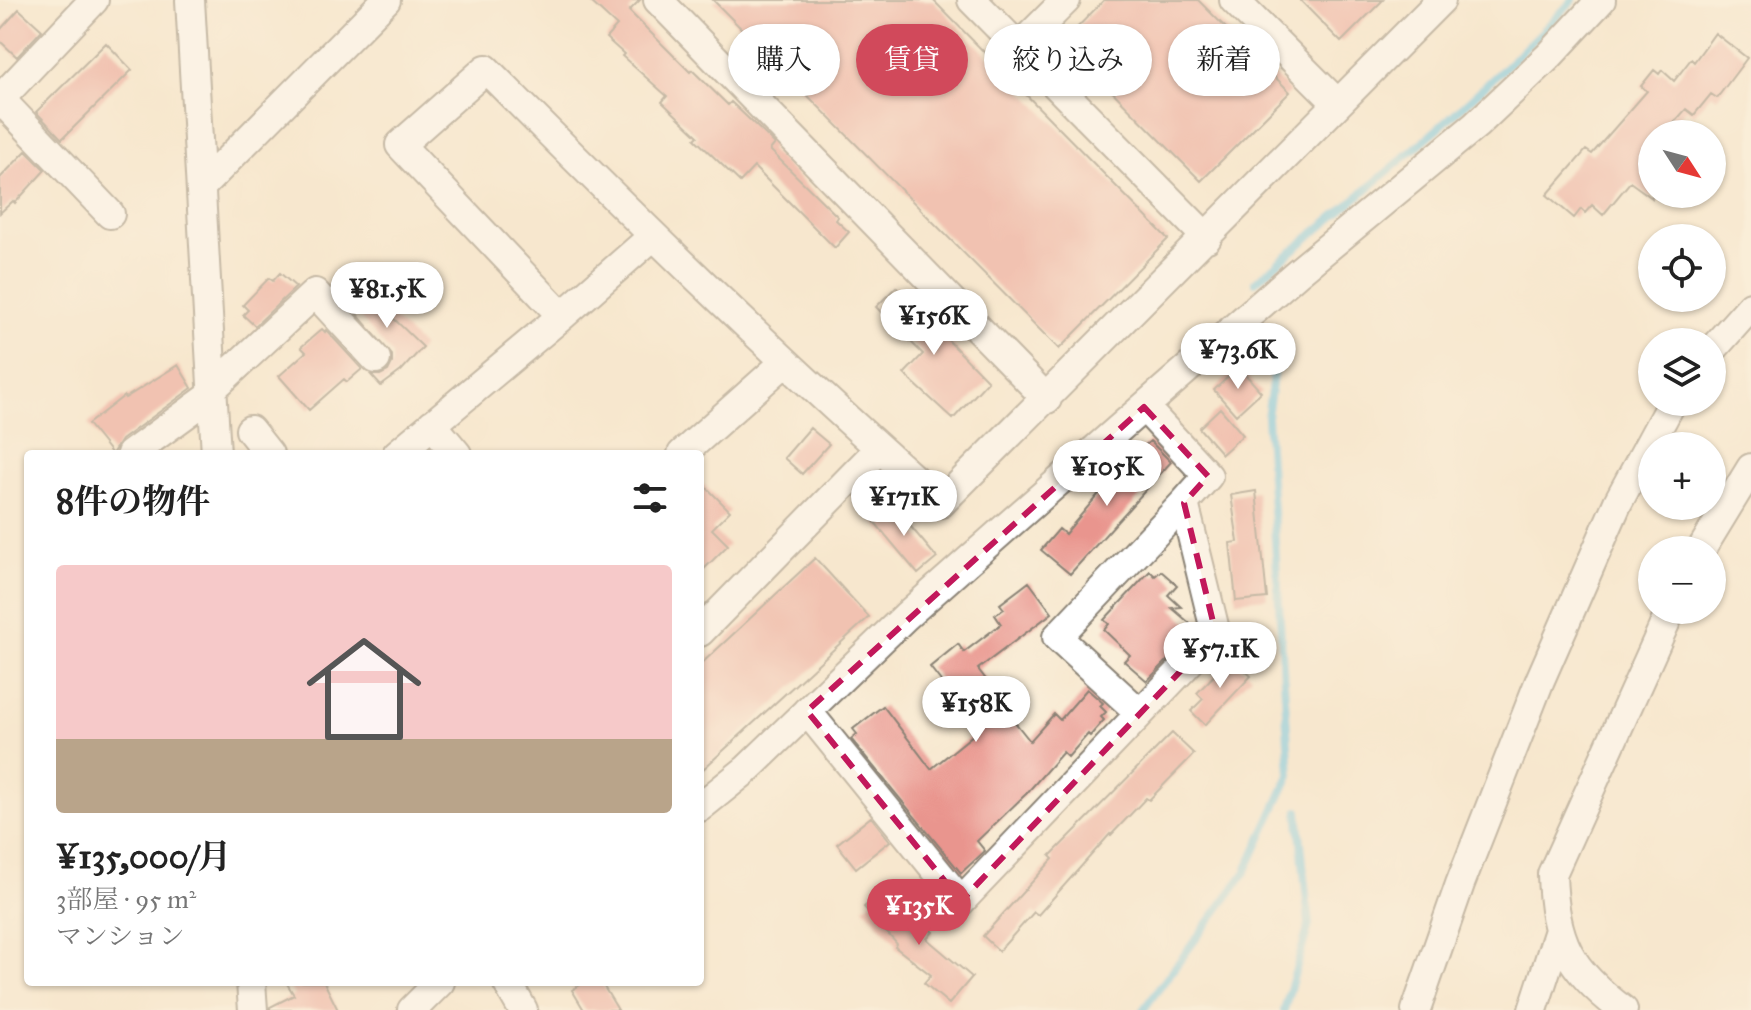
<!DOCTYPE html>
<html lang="ja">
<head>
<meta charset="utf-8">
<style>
  body { margin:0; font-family:"IM FELL Great Primer","Noto Serif JP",serif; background:#f6f6f6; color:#222; height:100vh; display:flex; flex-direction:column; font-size:30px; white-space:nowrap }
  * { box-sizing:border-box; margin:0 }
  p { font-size:26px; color:#767676 }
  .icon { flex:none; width:44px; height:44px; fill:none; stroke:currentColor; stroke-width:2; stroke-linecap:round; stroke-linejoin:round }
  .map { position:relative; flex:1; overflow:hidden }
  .panel { position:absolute; left:24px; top:450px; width:680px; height:536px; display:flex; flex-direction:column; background:#fff; border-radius:8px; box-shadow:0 2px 6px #0004 }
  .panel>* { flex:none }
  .top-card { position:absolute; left:728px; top:24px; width:760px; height:72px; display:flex; gap:16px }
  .needle { width:52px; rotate:126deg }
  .buttons { position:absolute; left:1638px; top:120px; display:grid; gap:16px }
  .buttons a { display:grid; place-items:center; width:88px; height:88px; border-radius:50%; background:#fff; box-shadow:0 2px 6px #0004; font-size:40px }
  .price { position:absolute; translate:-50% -68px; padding:0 18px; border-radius:28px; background:#fff; color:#222; font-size:26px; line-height:52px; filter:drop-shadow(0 2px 4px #0008) }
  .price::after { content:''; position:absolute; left:50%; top:48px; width:24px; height:18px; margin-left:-12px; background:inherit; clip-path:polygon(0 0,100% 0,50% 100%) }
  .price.on { background:#d1495b; color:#fff }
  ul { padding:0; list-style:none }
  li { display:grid; align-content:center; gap:16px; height:424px; padding:0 32px }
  li span { display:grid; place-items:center; height:248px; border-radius:8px; color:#555 }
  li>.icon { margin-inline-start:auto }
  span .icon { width:144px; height:144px; fill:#fffc; stroke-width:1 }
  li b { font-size:34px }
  h2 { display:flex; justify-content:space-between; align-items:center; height:96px; padding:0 32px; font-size:34px }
  .chip { padding:0 28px; border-radius:36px; background:#fff; box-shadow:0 2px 6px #0004; font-size:28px; line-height:72px }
  .chip.on { background:#d1495b; color:#fff }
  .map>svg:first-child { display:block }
</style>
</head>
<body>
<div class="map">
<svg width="1751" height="1010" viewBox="0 0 1751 1010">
  <rect width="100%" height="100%" fill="#fcf5e5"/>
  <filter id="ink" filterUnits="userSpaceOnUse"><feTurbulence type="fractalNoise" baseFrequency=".0125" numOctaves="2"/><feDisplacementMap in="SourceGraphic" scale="16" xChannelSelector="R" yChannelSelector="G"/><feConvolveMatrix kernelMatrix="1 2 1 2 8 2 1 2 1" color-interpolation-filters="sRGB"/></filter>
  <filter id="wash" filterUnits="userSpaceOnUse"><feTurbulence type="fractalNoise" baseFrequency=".006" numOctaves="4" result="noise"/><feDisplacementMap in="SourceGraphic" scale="32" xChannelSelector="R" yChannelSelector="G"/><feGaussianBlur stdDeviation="1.8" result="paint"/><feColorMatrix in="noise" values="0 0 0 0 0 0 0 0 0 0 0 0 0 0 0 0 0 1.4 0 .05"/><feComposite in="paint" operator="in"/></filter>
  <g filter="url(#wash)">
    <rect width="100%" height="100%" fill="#f7e7ce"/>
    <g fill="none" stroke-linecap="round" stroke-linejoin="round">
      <path stroke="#68c5e6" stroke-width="8" d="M1255,282C1364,191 1475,103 1573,0
        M1143,1010L1245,873L1290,775L1267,417L1278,343
        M1284,1010L1309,925L1298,811"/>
    </g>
    <g id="blocks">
      <path fill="#e9958e" d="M589,0H640L629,11L690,72L692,70L728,105L731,102L770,139L775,144L770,150L838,217L836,220L849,232L835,248L754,167L740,182L695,139L698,136L662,102L667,96L622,56L624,54L606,38L617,26Z
        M713,0H933L1168,239L1059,349Z
        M1104,0H1198L1290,92L1201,181L1063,42Z
        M1300,0H1383L1341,42Z
        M19,9L42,30L17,57L0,41V30Z
        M1715,33L1747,58L1717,98L1711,94L1694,115L1686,109L1664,134H1652V198L1630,182L1603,215L1592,205L1585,213L1581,209L1574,218L1547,195L1586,150L1592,154L1647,91L1641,86L1654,70L1659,74L1662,70L1674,81L1691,59L1694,62Z
        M106,43L132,70L62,139L36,112Z
        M26,151L45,170L15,203L13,201L0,213V178Z
        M280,273L296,287L255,326L243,315L248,310L243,305L269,278L273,281Z
        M377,283L400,307L391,316L423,347L401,371L381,386L371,375H380L388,371L392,363V355L351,307Z
        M896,287L988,381L953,419L904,374L923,354L876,307Z
        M322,329L325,332L326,330L362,369L347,382L344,379L309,410L279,376L306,352L301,347Z
        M178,365L192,388L121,440L112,454L88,424L124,396L125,398Z
        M1239,367L1261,392L1236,415L1214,390Z
        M1220,408L1243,435L1222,454L1199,428Z
        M810,428L829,444L802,474L784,458Z
        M1150,441L1171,462L1070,574L1041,550L1059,529L1065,534L1124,464Z
        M700,481L730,511L712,529L728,545L700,573Z
        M1256,491L1267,598L1236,601L1230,543L1238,542L1231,495Z
        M891,503L937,558L918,574L872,519Z
        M815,558L869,617L700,772V665Z
        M1150,571L1155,576L1161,571L1177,585L1168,595L1181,607L1172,608L1193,626L1168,655L1171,657L1147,681L1124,661L1130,655L1104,630L1109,624L1104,620Z
        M1029,582L1052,613L978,669L1001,699L998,701L1030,741L1054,714L1060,720L1087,689L1103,703L1100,706L1106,712L1101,717L1104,720L1090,736L1088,734L1068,757L1063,752L1026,794L977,841L985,851L961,873L851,739L857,734L853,729L883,706L931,769L979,730L930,667L958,644L964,652L1001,624L995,615L1004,609L1000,604Z
        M1231,658L1251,676L1205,725L1191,711L1203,699L1197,693Z
        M1172,733L1194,754L1149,800L1146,798L1111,835L1110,834L1038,915L1034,912L999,951L983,936L1053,859L1050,856Z
        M871,817L890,841L856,868L837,844Z
        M881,892L933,932L927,939L972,977L949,1004L924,983L931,975L895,947L897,944L864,907Z
        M286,982H324L338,1010H270V1007L294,995Z
        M585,982H601L618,1010H584L572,990Z"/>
    </g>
  </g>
  <g filter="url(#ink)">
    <use href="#blocks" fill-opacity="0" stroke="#8a8275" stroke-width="2"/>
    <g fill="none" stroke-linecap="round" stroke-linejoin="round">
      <defs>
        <path id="minor" d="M190,0L216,454
          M658,0L1047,399
          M972,0L1207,238
          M1234,0L1337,103
          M1018,48L1066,0
          M0,99L110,214
          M0,99L94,0
          M201,187L386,0
          M562,316L652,237
          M1712,350L1751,306
          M212,389L315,293L376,359
          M432,424L457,454
          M250,430L269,454
          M131,454L212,395
          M397,454L562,316L400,145L486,69C634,218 783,364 941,503L1441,0
          M682,454L784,363
          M1701,550L1751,468
          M700,632L879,449
          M807,711L961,901L1216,634L1184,503L1208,476L1144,407
          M1140,713L1057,637L1184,503
          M700,807L746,770L906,616L1003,530L1297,273L1476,125L1549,56L1601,0
          M251,982L253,1010
          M507,982L523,1010
          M412,1010L440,982
          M1416,1010L1460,884L1540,680L1618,502L1672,402
          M1533,1010L1558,933
          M1623,1010C1569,970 1554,940 1552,874L1671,610"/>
      </defs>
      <use href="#minor" stroke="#8a8275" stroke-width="32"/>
      <use href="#minor" stroke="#fff" stroke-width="28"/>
    </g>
  </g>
  <path d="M0 0H1751V1010H0ZM1144,407L1208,476L1184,503L1216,634L961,901L807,711Z" fill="#f7e7ce" fill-opacity=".55" fill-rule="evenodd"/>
  <path fill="none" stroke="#c2185b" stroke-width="6" stroke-dasharray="16 10" stroke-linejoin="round" d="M1144,407L1208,476L1184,503L1216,634L961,901L807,711Z"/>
</svg>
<div class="buttons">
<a><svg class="needle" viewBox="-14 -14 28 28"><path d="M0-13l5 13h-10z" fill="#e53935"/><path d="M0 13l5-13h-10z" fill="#767676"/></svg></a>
<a><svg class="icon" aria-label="locate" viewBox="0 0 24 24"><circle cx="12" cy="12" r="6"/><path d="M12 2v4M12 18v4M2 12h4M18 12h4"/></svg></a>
<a><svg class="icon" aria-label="layers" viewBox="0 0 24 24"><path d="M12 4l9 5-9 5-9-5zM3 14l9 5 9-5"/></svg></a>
<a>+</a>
<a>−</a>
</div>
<b class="price" style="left:387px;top:330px">¥81.5K</b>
<b class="price" style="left:934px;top:357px">¥156K</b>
<b class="price" style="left:1238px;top:391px">¥73.6K</b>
<b class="price" style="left:1107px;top:508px">¥105K</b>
<b class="price" style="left:904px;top:538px">¥171K</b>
<b class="price" style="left:1220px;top:690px">¥57.1K</b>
<b class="price" style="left:976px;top:744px">¥158K</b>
<b class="price on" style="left:919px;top:947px">¥135K</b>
<div class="top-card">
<a class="chip">購入</a>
<a class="chip on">賃貸</a>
<a class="chip">絞り込み</a>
<a class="chip">新着</a>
</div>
<section class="panel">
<h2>8件の物件<svg class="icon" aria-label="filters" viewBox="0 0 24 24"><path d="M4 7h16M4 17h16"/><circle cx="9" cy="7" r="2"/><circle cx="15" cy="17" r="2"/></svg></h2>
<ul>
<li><span style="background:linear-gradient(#f6c9c9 70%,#b9a48a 0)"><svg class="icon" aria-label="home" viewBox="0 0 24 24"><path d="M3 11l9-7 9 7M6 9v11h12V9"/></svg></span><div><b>¥135,000/月</b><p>3部屋 · 95 m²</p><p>マンション</p></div></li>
</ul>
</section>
</div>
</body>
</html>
